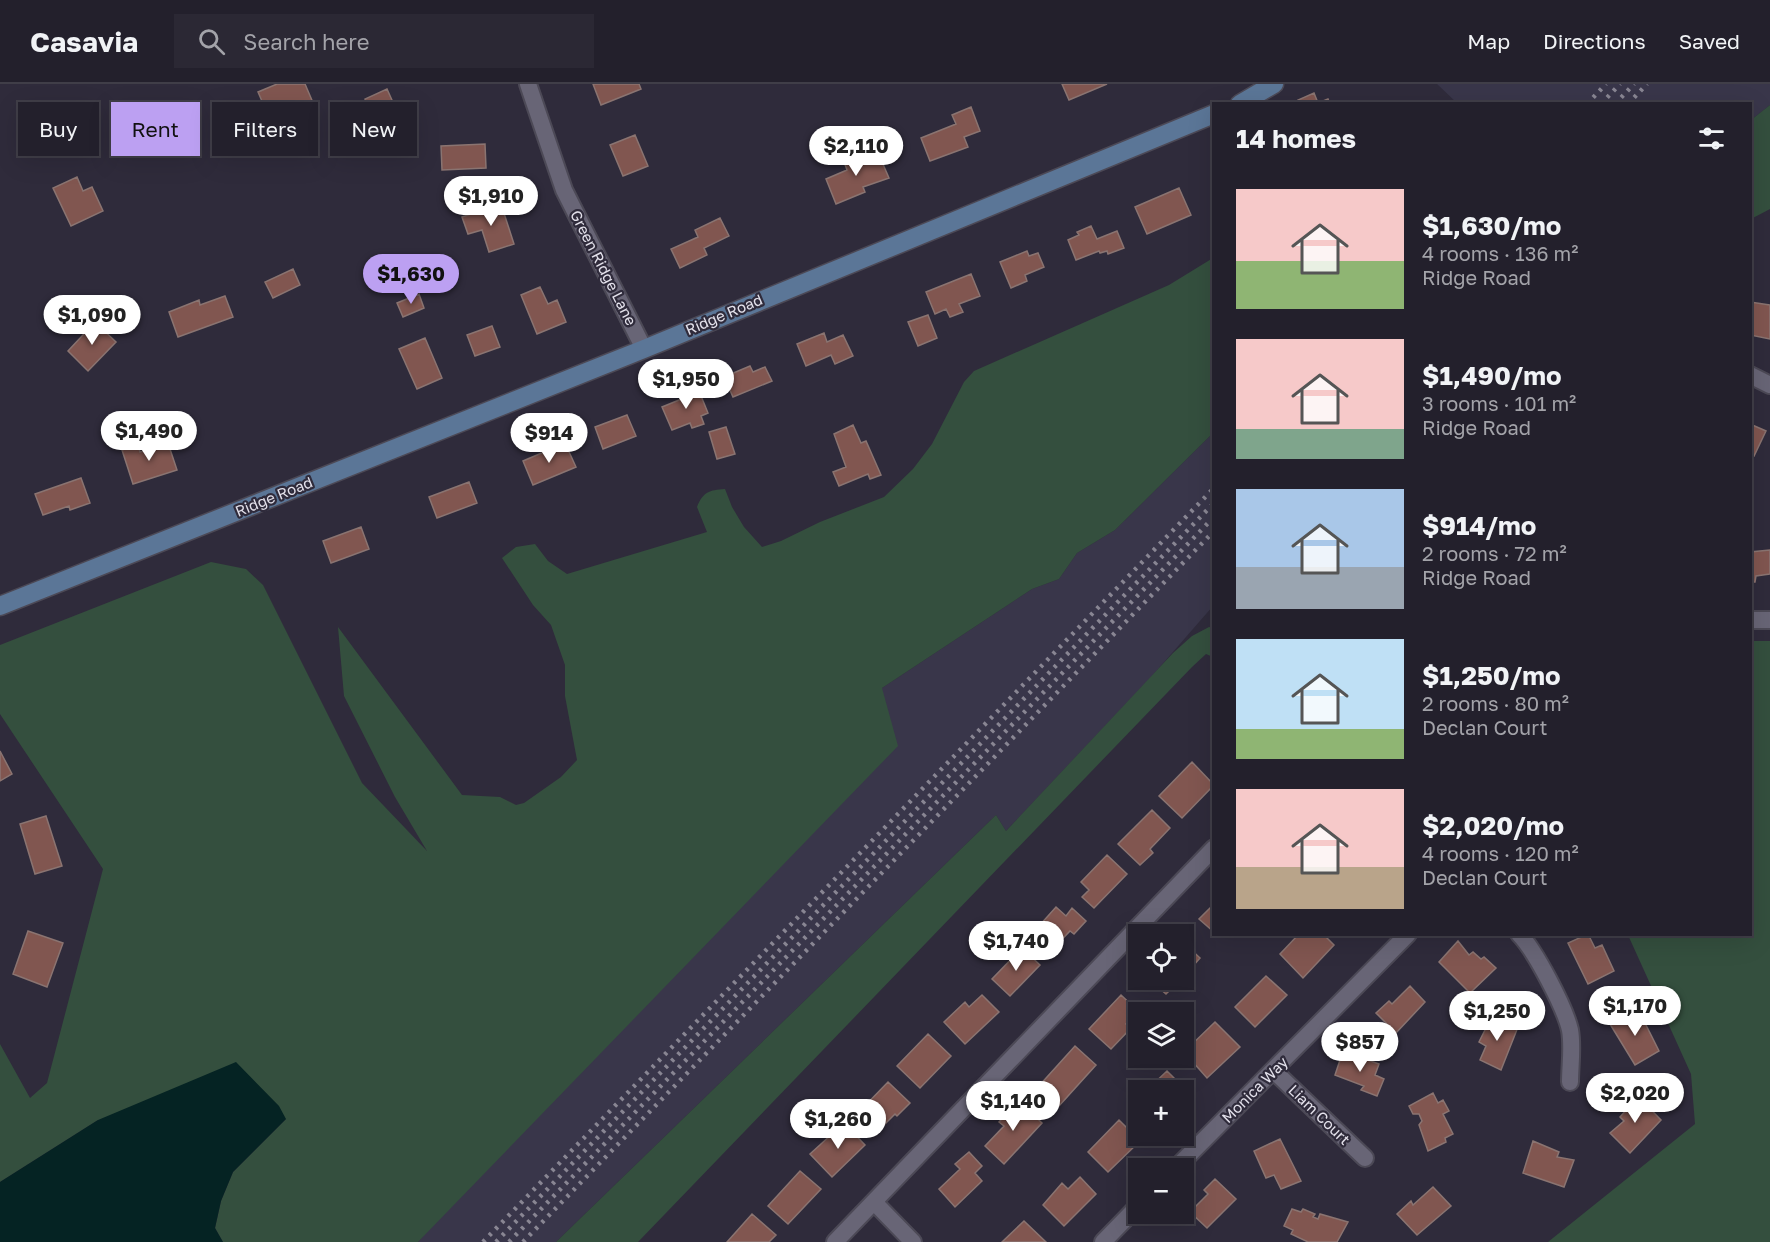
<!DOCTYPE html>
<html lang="en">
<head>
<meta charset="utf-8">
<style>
  body { margin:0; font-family:"Golos Text",sans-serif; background:#2b2834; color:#f1f3f6; height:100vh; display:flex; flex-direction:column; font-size:22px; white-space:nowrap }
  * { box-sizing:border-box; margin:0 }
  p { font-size:20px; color:#a3a3a9 }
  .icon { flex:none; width:33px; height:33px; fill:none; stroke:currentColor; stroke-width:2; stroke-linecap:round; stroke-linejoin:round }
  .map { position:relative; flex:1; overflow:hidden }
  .side { position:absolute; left:1212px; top:18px; width:540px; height:834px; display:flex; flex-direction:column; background:#23202c; border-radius:0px; box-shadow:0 6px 24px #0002,0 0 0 2px #403e48 }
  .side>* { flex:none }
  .guide { position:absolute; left:18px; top:18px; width:570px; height:54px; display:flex; gap:12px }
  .controls { position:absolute; left:1128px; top:840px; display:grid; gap:12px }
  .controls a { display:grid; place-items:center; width:66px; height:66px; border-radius:0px; background:#23202c; box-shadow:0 6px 24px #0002,0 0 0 2px #403e48; font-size:30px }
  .price { position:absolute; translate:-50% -51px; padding:0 14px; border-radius:21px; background:#fff; color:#222; font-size:20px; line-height:39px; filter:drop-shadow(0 2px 3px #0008) }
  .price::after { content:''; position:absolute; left:50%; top:36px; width:18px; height:14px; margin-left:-9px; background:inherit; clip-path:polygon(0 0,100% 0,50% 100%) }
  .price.selected { background:#bca0f2; color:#111 }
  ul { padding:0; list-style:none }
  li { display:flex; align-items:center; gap:18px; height:150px; padding:0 24px }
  li span { display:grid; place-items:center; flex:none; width:168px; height:120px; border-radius:0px; color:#555 }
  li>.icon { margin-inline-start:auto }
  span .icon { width:72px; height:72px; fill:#fffc; stroke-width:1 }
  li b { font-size:26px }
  h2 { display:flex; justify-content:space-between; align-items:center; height:72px; padding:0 24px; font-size:26px }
  .pill { padding:0 21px; border-radius:0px; background:#23202c; box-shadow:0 6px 24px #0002,0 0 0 2px #403e48; font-size:21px; line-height:54px }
  .pill.selected { background:#bca0f2; color:#111 }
  header { display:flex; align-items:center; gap:36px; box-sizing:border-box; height:84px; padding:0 30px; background:#23202c; border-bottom:2px solid #403e48 }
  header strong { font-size:28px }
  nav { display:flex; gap:33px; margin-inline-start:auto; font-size:21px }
  .search { width:420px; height:54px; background:#2b2834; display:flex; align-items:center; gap:15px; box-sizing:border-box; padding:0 21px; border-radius:0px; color:#a3a3a9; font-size:22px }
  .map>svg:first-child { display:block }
</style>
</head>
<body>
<header>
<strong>Casavia</strong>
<div class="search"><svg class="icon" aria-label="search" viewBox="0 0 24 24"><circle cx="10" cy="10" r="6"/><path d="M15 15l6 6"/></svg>Search here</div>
<nav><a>Map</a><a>Directions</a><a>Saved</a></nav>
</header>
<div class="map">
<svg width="1770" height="1158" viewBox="0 0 1770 1158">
  <rect width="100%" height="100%" fill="#2f2b3b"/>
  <path fill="#39364a" d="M1437,0H1770V21L1751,36L1750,20L1457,19Z
    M1213,349V522L1152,592L1006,747L996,731L556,1158H418L882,604L1032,505L1059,495L1077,469L1115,446Z"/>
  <path fill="#344f3e" d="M1770,21V125L1751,135V36Z
    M1213,174V349L1115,446L1077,469L1059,495L1032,505L882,604L898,662L418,1158H223L215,1144L221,1117L233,1088L286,1035L98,1036L0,1098V960L30,1014L47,999L103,785L0,630V561L211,478L246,485L263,501L362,699L427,767L395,713L344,612L338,543L462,711L500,713L516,721L524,719L561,693L577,676L565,612V581L551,541L533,521L502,474L516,463L535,460L548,477L567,490L707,448L697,423C703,408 709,406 725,405L732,423L744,443L762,463L781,457L820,438L884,413L913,385L932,360L964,298L974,287L1169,201Z
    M1209,543L1213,544V573L1206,570L1192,583L638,1158H556L996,731L1006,747L1173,569L1192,552Z
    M1751,557H1770V1158H1548L1695,1040L1691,990L1628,851L1750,850Z"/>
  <path fill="#052323" d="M236,978L279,1022L286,1035L233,1088L221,1117L215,1144L223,1158H0V1098L98,1036Z"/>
  <path fill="#815650" stroke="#8a7471" stroke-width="1.5" d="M277,0H305L314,21L271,38L258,8Z
    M593,0H639L641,5L601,21Z
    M1062,0H1107L1069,16Z
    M387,5L405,45L383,54L365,15Z
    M1314,9L1318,19L1328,15L1330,20H1300L1298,16Z
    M69,23L77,59L50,64L43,29Z
    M971,23L980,47L964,53L968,63L930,77L921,54L956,40L952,31Z
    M635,51L648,82L623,92L610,61Z
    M485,60L486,84L442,86L441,62Z
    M860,68L864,77L879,71L889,94L863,103L865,108L836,120L826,95L847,86L843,75Z
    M77,93L83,107L92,103L103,127L71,142L53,104Z
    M1179,104L1191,131L1147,150L1135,123Z
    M501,120L514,160L489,168L482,146L468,150L462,133Z
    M720,134L729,152L704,164L707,171L680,184L671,165L698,153L695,146Z
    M1091,142L1097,155L1117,147L1124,164L1108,170L1107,167L1100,169L1099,167L1076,176L1068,156L1079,151L1077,148Z
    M1027,167L1029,172L1038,169L1044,183L1025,191L1027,197L1011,204L1000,178Z
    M293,185L300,201L273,214L265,198Z
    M971,190L980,212L959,220L963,228L950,233L946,225L935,230L926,208Z
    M540,203L548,220L557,216L566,238L537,250L521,211Z
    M419,210L424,224L403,233L397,219Z
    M225,212L233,233L178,253L169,228L199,216L200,221Z
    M1750,218L1770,221V255L1750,251Z
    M928,231L937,254L918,262L908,238Z
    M95,238L116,258L88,287L68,267Z
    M492,242L500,263L475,272L467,251Z
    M824,249L827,258L843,251L853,272L835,280L831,271L806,282L797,260Z
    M425,254L442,294L417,305L399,265Z
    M750,282L753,288L765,283L772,297L733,313L724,293Z
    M697,302L708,329L701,332L704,340L692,344L690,339L672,346L662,323L684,314L682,308Z
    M627,331L636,352L603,365L595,343Z
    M1750,340L1766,347L1754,372L1750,371Z
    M853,341L861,359L866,357L881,391L870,395L868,390L839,402L833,388L846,383L834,350Z
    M726,343L735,370L717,375L709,348Z
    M168,359L177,386L133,400L122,366L138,361L140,368Z
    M565,359L576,383L533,401L523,377Z
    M81,394L90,419L70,426L69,422L43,431L35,410Z
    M469,398L477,419L437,434L429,413Z
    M361,443L369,465L331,479L323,457Z
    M1770,466V490L1756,492L1755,498H1750V468Z
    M0,667L12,690L0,697Z
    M1192,678L1214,701L1182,734L1159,712Z
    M1152,726L1170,744L1150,765L1153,769L1140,781L1118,760Z
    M46,732L62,782L35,790L20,740Z
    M1107,771L1127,790L1094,824L1082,813L1089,806L1081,798Z
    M1214,820V848L1199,835Z
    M1056,823L1066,832L1072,824L1086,837L1074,850L1070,847L1050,868L1031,851Z
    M28,847L63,859L47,903L13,890Z
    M1299,850H1323L1334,861L1303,894L1280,870Z
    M1588,850L1595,864L1602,861L1614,887L1588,900L1568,859Z
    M1458,857L1469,871L1473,868L1481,875L1484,873L1496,884L1470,909L1439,878Z
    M1184,859L1200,874L1184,892Z
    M1022,864L1040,881L1010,912L992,895Z
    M1266,892L1287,911L1255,943L1235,923Z
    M1150,896H1180L1166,910Z
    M1410,902L1425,918L1396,949L1376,929L1389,917L1392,920Z
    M982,911L999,928L965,960L944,938L965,918L969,923Z
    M1121,911L1138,927L1126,940L1131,944L1111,965L1089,945Z
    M1639,927L1659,967L1635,981L1610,940Z
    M1492,932L1518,943L1501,986L1480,976L1486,962L1479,958Z
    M1215,938L1240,963L1207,994L1184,968Z
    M928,950L951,972L920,1004L897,982Z
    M1075,962L1096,981L1059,1022L1038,1003Z
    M1343,967L1379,980L1375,991L1384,995L1377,1012L1361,1006L1364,1002L1335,991Z
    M1167,987L1192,1012L1184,1020V1006H1147Z
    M888,998L910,1019L897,1032L895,1030L877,1048L857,1030Z
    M1433,1009L1438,1019L1443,1016L1449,1027L1443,1030L1453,1050L1445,1054L1446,1058L1428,1067L1419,1041L1422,1037L1419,1030H1413L1409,1022Z
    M1637,1011L1661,1036L1630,1069L1610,1049L1624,1037L1620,1033L1628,1024L1634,1027L1627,1021Z
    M1019,1017L1042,1039L1004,1080L985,1062L1004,1042L999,1038Z
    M1119,1036L1140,1057L1108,1088L1088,1068Z
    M844,1039L865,1061L832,1093L810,1070Z
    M1280,1055L1301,1097L1281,1105L1274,1091L1266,1094L1254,1067Z
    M1533,1057L1559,1068L1557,1073L1574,1076L1564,1103L1523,1089Z
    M969,1068L982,1082L975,1089L982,1097L955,1123L939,1105L960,1085L955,1080Z
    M800,1087L821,1105L788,1140L768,1122Z
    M1080,1093L1096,1110L1064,1142L1043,1121L1062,1099L1068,1105Z
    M1215,1095L1236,1115L1207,1144L1190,1128L1208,1110L1204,1106Z
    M1433,1103L1451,1122L1417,1151L1397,1130L1411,1117L1413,1121Z
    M1292,1125L1301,1128L1303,1125L1315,1130L1313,1133L1318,1135L1320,1130L1348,1138L1337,1158H1308L1291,1150L1293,1146L1284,1142Z
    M752,1130L776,1151L769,1158H727Z
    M1024,1137L1046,1158H1002Z"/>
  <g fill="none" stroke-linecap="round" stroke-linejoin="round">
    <defs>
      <path id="street" d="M528,0L564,106L644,265
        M1750,291L1770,301
        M1750,536H1770
        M1519,850C1535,866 1565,924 1570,946C1573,963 1570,982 1570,998
        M1274,987L1365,1074
        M1176,1084L1408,850
        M874,1118L913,1158
        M835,1158L1214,764
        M1103,1158L1138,1122"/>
      <path id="secondary" d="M1240,20L1274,0
        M0,522L644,265L1214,30"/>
    </defs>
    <use href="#street" stroke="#4c4956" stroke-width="20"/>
    <use href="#secondary" stroke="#4c4956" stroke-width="21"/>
    <use href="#street" stroke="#686576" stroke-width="16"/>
    <use href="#secondary" stroke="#5b7697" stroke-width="18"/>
    <path stroke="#898693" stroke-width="4.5" stroke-dasharray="3 6" stroke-linecap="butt" d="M1587,20L1606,0
      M1601,20L1620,0
      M1615,20L1634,0
      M1628,20L1647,0
      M483,1158L1214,404
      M496,1158L1214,419
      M509,1158L1214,433
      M523,1158L1214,447"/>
  </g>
  <g text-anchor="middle" stroke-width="4.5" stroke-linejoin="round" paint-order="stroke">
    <g font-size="15" fill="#e3e1eb" stroke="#2f2b3b">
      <text transform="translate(603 184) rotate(63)" y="5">Green Ridge Lane</text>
      <text transform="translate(724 231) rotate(-23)" y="5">Ridge Road</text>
      <text transform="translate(274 413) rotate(-22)" y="5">Ridge Road</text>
      <text transform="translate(1255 1006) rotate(-45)" y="5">Monica Way</text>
      <text transform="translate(1319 1031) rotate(44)" y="5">Liam Court</text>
    </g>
  </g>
</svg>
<div class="controls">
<a><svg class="icon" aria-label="locate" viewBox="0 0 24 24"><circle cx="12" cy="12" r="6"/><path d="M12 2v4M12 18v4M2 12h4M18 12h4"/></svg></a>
<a><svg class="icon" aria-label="layers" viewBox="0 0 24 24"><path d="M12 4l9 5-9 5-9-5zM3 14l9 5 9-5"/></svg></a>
<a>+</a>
<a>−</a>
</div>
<b class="price" style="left:856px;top:93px">$2,110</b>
<b class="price" style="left:491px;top:143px">$1,910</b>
<b class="price selected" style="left:411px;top:221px">$1,630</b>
<b class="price" style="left:92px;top:262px">$1,090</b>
<b class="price" style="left:686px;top:326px">$1,950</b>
<b class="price" style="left:149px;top:378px">$1,490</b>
<b class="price" style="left:549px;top:380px">$914</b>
<b class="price" style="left:1016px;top:888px">$1,740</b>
<b class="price" style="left:1635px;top:953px">$1,170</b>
<b class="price" style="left:1497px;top:958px">$1,250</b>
<b class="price" style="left:1360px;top:989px">$857</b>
<b class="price" style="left:1635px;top:1040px">$2,020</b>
<b class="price" style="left:1013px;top:1048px">$1,140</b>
<b class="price" style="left:838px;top:1066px">$1,260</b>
<div class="guide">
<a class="pill">Buy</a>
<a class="pill selected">Rent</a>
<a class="pill">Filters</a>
<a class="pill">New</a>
</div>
<section class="side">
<h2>14 homes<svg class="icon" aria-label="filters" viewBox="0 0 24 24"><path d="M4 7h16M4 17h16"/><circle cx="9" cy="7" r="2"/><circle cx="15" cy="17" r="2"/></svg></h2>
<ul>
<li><span style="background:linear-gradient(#f6c9c9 60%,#8fb573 0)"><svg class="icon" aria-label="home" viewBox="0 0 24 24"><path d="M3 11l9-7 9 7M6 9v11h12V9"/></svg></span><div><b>$1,630/mo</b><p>4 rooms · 136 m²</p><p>Ridge Road</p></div></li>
<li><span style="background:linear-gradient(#f6c9c9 75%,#7fa58c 0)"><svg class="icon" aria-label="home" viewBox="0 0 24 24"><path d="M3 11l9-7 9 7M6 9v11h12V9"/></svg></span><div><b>$1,490/mo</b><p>3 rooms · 101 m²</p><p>Ridge Road</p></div></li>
<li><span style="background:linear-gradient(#a9c7e8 65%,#9aa5b1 0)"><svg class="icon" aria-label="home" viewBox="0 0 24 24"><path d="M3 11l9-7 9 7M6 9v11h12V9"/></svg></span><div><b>$914/mo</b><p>2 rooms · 72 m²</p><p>Ridge Road</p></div></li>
<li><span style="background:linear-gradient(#bfe0f5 75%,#8fb573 0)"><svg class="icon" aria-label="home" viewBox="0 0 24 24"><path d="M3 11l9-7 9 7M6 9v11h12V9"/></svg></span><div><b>$1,250/mo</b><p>2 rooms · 80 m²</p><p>Declan Court</p></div></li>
<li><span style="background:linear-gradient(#f6c9c9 65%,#b9a48a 0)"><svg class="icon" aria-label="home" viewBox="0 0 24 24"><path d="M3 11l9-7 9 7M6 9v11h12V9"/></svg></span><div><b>$2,020/mo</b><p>4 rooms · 120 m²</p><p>Declan Court</p></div></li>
</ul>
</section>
</div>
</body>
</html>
